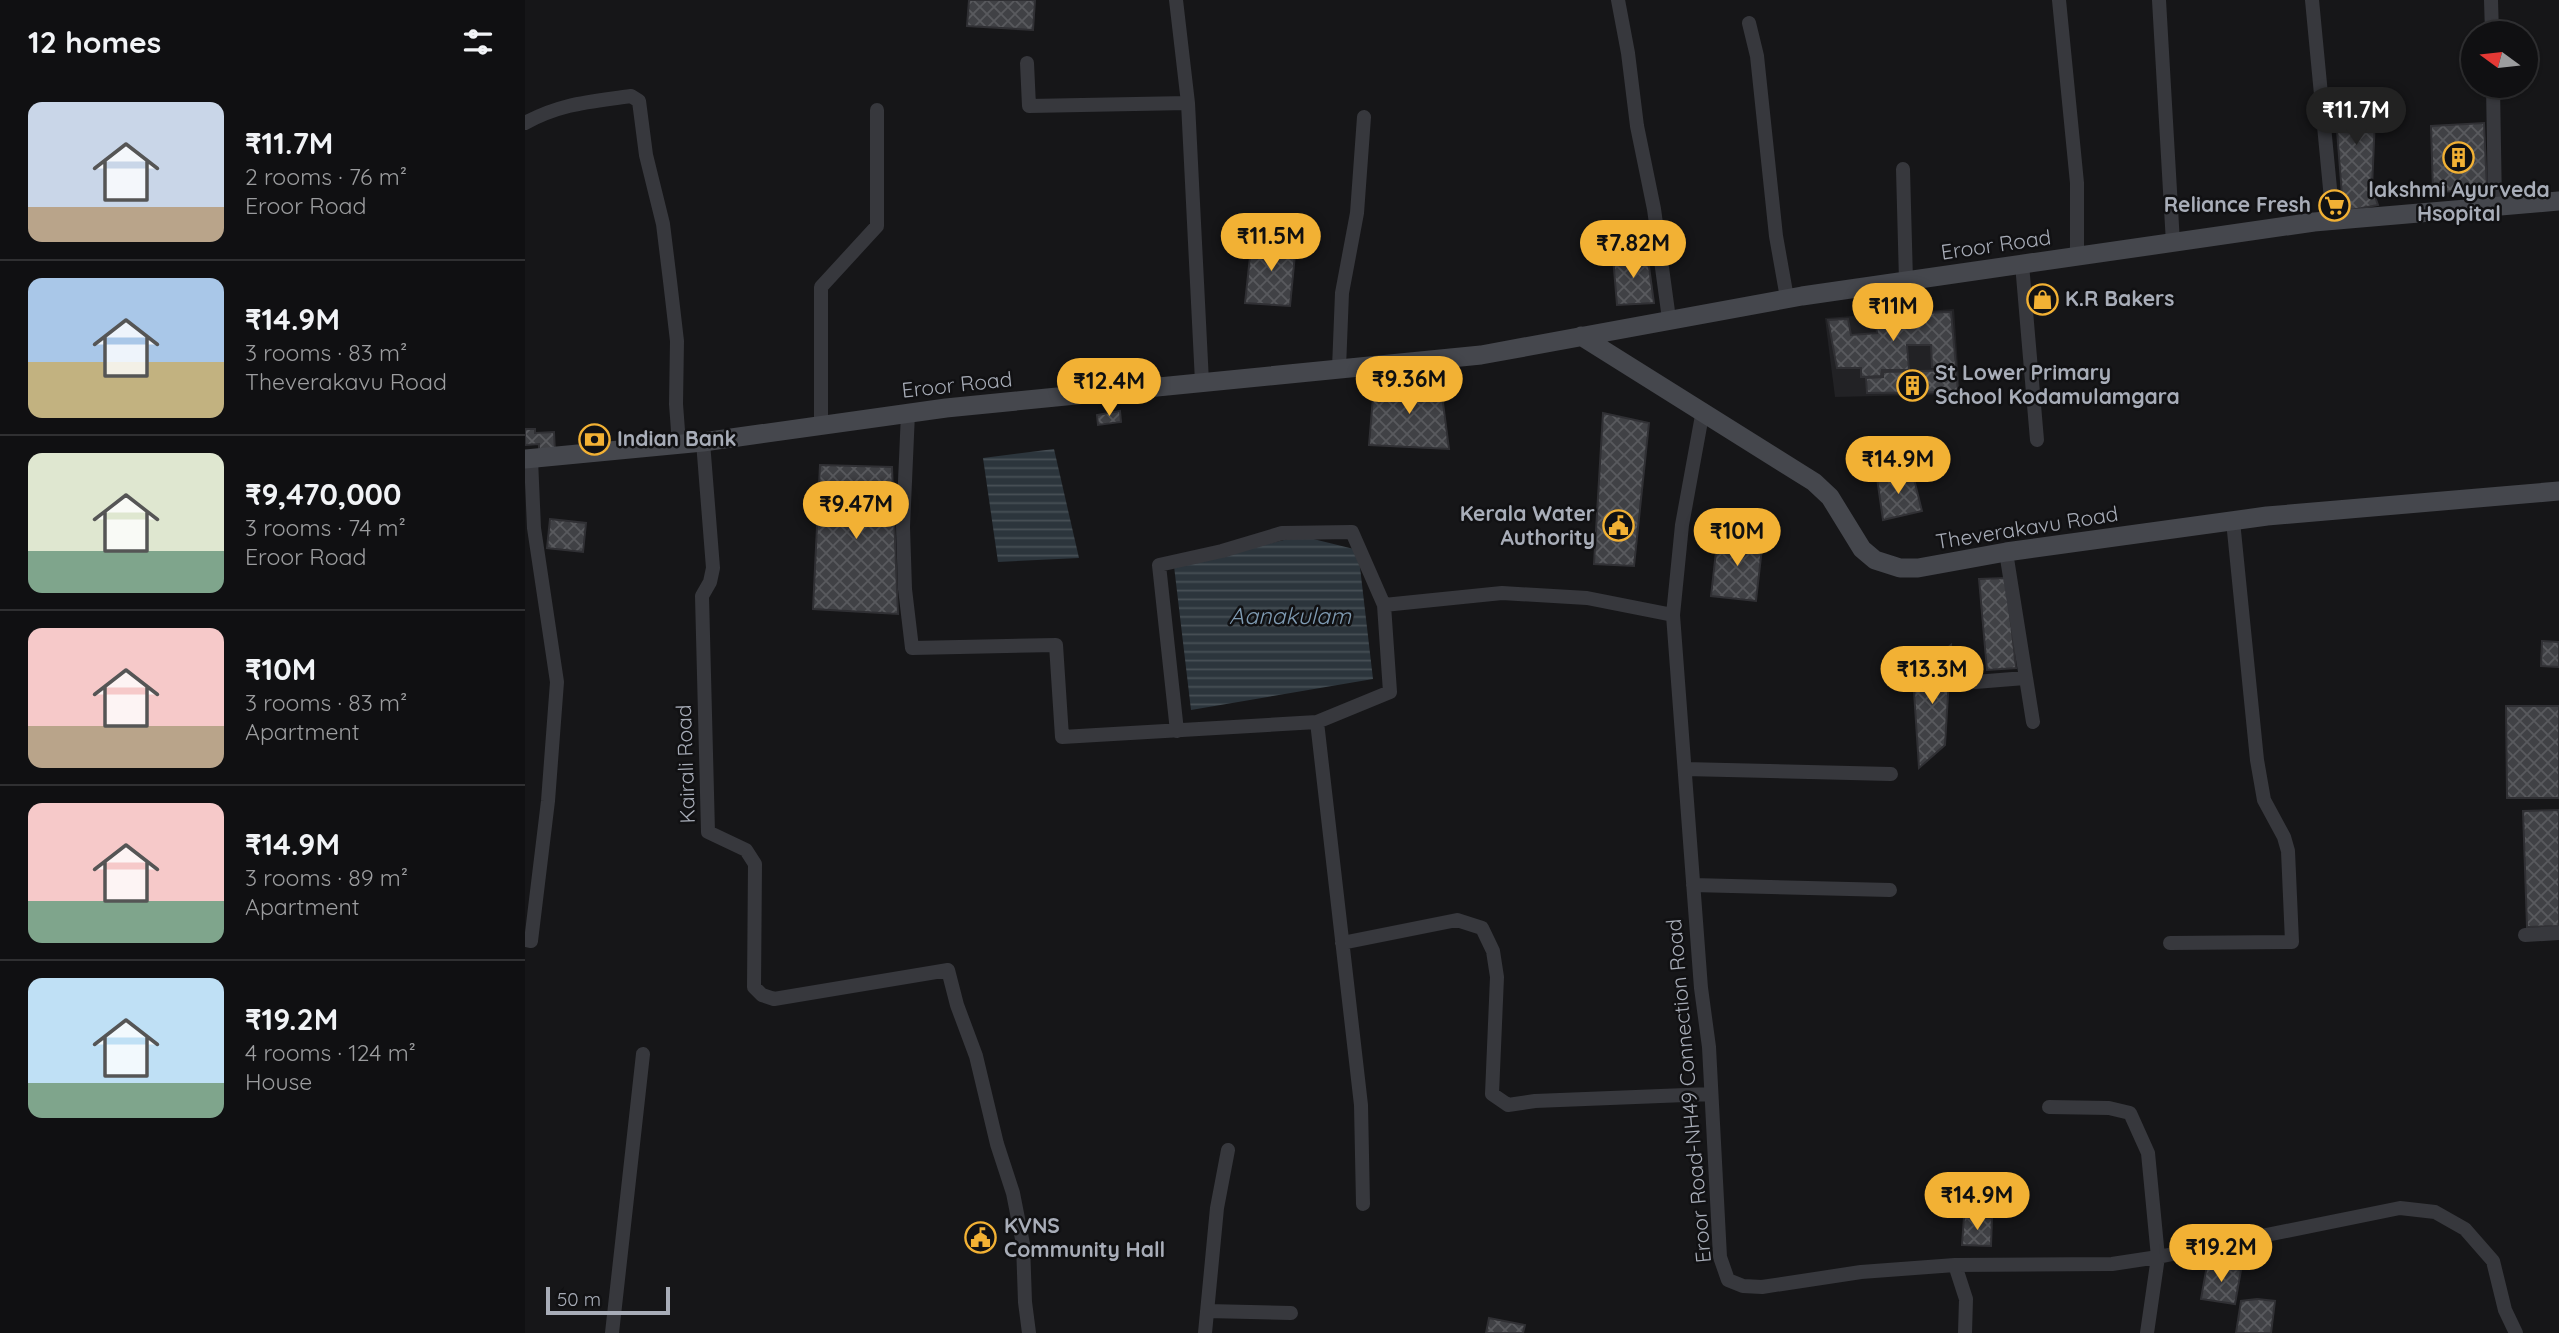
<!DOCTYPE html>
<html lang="en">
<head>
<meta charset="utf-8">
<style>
  body { margin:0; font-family:Quicksand,sans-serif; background:#1e1e20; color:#f1f3f6; height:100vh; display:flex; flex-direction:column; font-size:26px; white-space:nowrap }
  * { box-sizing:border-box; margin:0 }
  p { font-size:23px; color:#9c9d9f }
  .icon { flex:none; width:38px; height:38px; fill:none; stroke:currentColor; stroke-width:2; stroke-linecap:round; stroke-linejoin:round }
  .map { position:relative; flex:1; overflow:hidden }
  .side { display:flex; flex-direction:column; background:#101012; width:525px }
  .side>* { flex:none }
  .needle { width:46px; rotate:285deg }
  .buttons { position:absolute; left:1936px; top:21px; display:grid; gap:14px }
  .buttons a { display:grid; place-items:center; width:77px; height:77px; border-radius:50%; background:#101012; box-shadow:0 2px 5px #0004,0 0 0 2px #303032; font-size:35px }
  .scale { position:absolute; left:21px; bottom:18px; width:124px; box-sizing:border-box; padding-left:7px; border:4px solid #a8adb8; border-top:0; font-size:19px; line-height:24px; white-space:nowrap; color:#a8adb8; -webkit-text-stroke:5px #111113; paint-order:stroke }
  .price { position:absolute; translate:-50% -60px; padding:0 16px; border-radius:24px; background:#f2b134; color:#111; font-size:23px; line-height:46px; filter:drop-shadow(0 2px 4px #0008) }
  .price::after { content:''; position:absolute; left:50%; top:42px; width:21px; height:16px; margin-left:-10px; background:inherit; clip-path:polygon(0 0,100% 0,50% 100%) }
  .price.active { background:#222; color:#fff }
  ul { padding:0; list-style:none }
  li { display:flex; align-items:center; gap:21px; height:175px; padding:0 28px }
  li+li { border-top:2px solid #303032 }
  li span { display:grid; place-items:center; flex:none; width:196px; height:140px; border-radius:14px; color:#555 }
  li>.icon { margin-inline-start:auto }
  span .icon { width:84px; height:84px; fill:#fffc; stroke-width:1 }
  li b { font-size:30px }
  h2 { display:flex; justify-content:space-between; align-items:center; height:84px; padding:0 28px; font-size:30px }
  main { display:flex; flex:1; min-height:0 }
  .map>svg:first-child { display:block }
</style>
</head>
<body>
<main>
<section class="side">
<h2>12 homes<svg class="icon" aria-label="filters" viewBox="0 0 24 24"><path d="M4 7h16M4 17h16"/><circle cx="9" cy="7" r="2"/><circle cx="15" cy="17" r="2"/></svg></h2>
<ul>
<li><span style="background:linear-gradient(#c9d6e8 75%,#b9a48a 0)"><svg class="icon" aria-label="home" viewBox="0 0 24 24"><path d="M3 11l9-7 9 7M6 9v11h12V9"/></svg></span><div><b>₹11.7M</b><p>2 rooms · 76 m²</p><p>Eroor Road</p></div></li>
<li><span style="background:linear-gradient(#a9c7e8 60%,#c2b280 0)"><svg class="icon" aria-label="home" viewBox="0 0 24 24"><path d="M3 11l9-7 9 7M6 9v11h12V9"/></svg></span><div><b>₹14.9M</b><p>3 rooms · 83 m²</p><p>Theverakavu Road</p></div></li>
<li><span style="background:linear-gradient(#dfe7d0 70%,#7fa58c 0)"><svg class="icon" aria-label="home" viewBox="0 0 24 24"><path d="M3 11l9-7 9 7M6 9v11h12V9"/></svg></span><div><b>₹9,470,000</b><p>3 rooms · 74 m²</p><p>Eroor Road</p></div></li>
<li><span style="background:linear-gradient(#f6c9c9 70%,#b9a48a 0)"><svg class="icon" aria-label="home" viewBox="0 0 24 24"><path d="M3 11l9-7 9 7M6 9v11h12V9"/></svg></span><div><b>₹10M</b><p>3 rooms · 83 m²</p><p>Apartment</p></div></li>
<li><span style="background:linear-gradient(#f6c9c9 70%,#7fa58c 0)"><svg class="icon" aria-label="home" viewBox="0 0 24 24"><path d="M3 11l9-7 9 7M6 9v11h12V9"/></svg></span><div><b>₹14.9M</b><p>3 rooms · 89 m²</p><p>Apartment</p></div></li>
<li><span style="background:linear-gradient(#bfe0f5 75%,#7fa58c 0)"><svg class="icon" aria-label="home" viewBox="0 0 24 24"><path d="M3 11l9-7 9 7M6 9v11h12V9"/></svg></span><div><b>₹19.2M</b><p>4 rooms · 124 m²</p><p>House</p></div></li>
</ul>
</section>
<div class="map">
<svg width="2034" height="1333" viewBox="0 0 2034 1333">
  <defs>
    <pattern id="water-rules" width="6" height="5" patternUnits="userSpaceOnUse" patternTransform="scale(1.75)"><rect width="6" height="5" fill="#2c353c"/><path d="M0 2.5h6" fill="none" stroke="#485056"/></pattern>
    <pattern id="building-cross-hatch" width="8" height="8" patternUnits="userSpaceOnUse" patternTransform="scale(1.75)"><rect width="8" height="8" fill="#404145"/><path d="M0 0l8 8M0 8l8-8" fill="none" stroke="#595a5e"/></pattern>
  </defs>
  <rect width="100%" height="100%" fill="#161618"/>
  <path fill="#222225" d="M1429,309L1435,394L1310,397L1300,318Z"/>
  <path fill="url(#water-rules)" d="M529,449L554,558L473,562L458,458Z
    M776,536L833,550L848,679L666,710L649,566Z"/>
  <path fill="url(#building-cross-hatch)" stroke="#303034" stroke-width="2" d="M444,0H510L508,30L442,26Z
    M1809,91L1851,95L1847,188L1853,205L1826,210L1817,195Z
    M1959,123L1962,190L1908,192L1906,126Z
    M727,238L771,244L765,306L720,303Z
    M1122,252L1129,303L1092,305L1088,257Z
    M1426,312L1431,367H1407L1406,345H1382L1384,370H1357L1356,376L1336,377V368H1312L1303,320L1323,319L1326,335L1352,333L1350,317L1378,315L1380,324L1397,323L1396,313Z
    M1431,370L1433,392L1342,393L1341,378L1358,377V372Z
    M915,380L924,449L844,445L849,385Z
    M595,411L596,422L573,425L572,415Z
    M1078,413L1124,423L1109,566L1069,564Z
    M0,429H10V433L29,432L30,453H14V444L0,445Z
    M295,465L367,467L373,614L288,609Z
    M1388,475L1397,511L1358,520L1352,478Z
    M25,519L61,523L58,552L22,548Z
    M1193,534L1238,539L1231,601L1186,596Z
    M1481,578L1491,668L1462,670L1454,579Z
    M2017,641L2034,642V667L2016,666Z
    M1426,645L1420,745L1394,768L1388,676Z
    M1981,706H2034V798H1982Z
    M2034,810V926L2002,927L1998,811Z
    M1439,1217L1467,1218L1466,1246L1437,1245Z
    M1682,1265L1716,1270L1710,1304L1676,1299Z
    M1732,1299L1750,1301L1746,1333H1711L1716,1301Z
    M964,1318L1000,1325L998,1333H961Z"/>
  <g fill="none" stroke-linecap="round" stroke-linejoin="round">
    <path stroke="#37383d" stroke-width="14" d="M651,0L663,103
      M1093,0L1103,53L1112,126L1129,209L1144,319
      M1534,0L1552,183V257
      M1634,0L1648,243
      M1787,0L1808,220
      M1966,0L1967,33
      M1224,23L1232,56L1251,236L1262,298
      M502,63L504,106L663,103L677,382
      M1968,86L1970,206
      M0,123C37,103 65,102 106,96L114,101L121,155L138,224L145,281L152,341L151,404L154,444
      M1378,169L1381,281
      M1497,264L1512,440
      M814,368L817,293L832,213L839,117
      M1178,410L1157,525L1148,615L1176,988L1184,1047L1195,1257L1203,1280L1218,1286L1237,1287L1336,1272L1430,1265L1587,1264L1633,1257L1875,1208L1910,1212L1940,1229L1968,1261L1980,1310L1991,1333
      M383,413L378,527L380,589L387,648L531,645L537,737L792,722L865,692L859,605L977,593L1062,598L1148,615
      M296,425V287L352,226V110
      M178,442L188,568L185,582L177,596L183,832L221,850L230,864L229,987L237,995L249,999L423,970L432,1005L451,1056L472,1144L488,1193L498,1244L500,1302L504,1333
      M1481,552L1508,722
      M1450,682L1500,678
      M792,722L836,1105L838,1204
      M652,731L634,565L697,551L757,533L827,532L859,605
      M1160,769L1366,774
      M1168,885L1365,890
      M2000,935L2034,933
      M0,940L6,941L23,801L32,682L9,528L6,459
      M817,943L932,920L957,928L968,951L972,977L967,1094L983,1105L1010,1101L1186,1094
      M1645,943L1767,942L1763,851L1759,837L1739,800L1732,760L1708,521
      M1524,1107L1584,1108L1605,1113L1623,1153L1633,1257L1622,1333
      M1430,1265L1441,1299L1440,1333
      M682,1311L766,1313
      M87,1333L118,1054
      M680,1333L692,1208L703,1150"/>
    <path stroke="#45474d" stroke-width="19" d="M1056,336L1289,482L1305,497L1337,549L1350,560L1375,568H1393L1481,552L1742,516L2034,491
      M0,459L178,442L421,408L956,355L1277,296L1789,222L2034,201"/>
  </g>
  <defs>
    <symbol id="building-ring" viewBox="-11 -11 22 22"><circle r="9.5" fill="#111113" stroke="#f2b134" stroke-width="1.5"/><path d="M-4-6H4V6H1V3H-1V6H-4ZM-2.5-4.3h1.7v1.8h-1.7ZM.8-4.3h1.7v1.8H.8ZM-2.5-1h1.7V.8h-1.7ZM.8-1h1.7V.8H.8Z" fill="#f2b134"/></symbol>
    <symbol id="supermarket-ring" viewBox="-11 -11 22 22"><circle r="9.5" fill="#111113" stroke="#f2b134" stroke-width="1.5"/><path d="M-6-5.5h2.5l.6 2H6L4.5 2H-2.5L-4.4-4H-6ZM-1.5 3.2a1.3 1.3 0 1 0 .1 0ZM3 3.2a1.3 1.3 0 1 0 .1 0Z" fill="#f2b134"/></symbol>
    <symbol id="shop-ring" viewBox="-11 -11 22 22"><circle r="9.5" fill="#111113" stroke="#f2b134" stroke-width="1.5"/><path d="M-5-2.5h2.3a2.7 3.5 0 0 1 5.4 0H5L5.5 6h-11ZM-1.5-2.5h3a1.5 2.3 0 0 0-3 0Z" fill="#f2b134"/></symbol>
    <symbol id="bank-ring" viewBox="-11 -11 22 22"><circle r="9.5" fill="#111113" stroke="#f2b134" stroke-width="1.5"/><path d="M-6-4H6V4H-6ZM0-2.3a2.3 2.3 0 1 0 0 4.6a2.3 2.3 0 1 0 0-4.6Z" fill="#f2b134"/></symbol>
    <symbol id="civic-ring" viewBox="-11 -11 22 22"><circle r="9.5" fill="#111113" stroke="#f2b134" stroke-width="1.5"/><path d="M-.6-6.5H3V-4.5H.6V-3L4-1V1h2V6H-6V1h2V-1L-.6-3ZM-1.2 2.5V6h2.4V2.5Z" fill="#f2b134"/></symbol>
  </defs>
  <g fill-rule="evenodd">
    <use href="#building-ring" x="1916" y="140" width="35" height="35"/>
    <use href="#supermarket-ring" x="1792" y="188" width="35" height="35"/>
    <use href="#shop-ring" x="1500" y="282" width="35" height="35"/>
    <use href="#building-ring" x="1370" y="368" width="35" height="35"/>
    <use href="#bank-ring" x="52" y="422" width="35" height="35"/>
    <use href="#civic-ring" x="1076" y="508" width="35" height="35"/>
    <use href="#civic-ring" x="438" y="1220" width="35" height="35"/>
  </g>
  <g text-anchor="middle" stroke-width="5" stroke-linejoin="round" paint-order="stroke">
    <g font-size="21" font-weight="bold" fill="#a8adb8" stroke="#111113" text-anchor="start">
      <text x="1934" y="197" text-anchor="middle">lakshmi Ayurveda<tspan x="1934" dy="24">Hsopital</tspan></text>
      <text x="1786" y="212" text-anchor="end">Reliance Fresh</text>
      <text x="1540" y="306">K.R Bakers</text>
      <text x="1410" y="380">St Lower Primary<tspan x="1410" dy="24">School Kodamulamgara</tspan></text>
      <text x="92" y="446">Indian Bank</text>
      <text x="1070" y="521" text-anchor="end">Kerala Water<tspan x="1070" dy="24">Authority</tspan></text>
      <text x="479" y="1233">KVNS<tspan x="479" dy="24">Community Hall</tspan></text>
    </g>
    <g font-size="21" fill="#a8adb8" stroke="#111113">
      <text transform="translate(1471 245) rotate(-8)" y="7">Eroor Road</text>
      <text transform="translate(432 385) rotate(-6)" y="7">Eroor Road</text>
      <text transform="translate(1502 528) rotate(-9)" y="7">Theverakavu Road</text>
      <text transform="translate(161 764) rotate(-92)" y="7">Kairali Road</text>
      <text transform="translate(1164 1091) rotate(-95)" y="7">Eroor Road-NH49 Connection Road</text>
    </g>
    <g font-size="23" font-style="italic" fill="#7f9bb3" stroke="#111113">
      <text x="765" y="624">Aanakulam</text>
    </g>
  </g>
</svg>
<div class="buttons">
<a><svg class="needle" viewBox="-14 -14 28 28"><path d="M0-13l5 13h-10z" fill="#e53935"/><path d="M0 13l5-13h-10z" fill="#9c9d9f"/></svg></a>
</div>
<div class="scale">50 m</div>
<b class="price active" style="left:1831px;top:147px">₹11.7M</b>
<b class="price" style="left:746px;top:273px">₹11.5M</b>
<b class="price" style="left:1108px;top:280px">₹7.82M</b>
<b class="price" style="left:1368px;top:343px">₹11M</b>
<b class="price" style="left:884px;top:416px">₹9.36M</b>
<b class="price" style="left:584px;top:418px">₹12.4M</b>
<b class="price" style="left:1373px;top:496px">₹14.9M</b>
<b class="price" style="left:331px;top:541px">₹9.47M</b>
<b class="price" style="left:1212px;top:568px">₹10M</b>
<b class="price" style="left:1407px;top:706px">₹13.3M</b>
<b class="price" style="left:1452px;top:1232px">₹14.9M</b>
<b class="price" style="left:1696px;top:1284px">₹19.2M</b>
</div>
</main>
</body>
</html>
